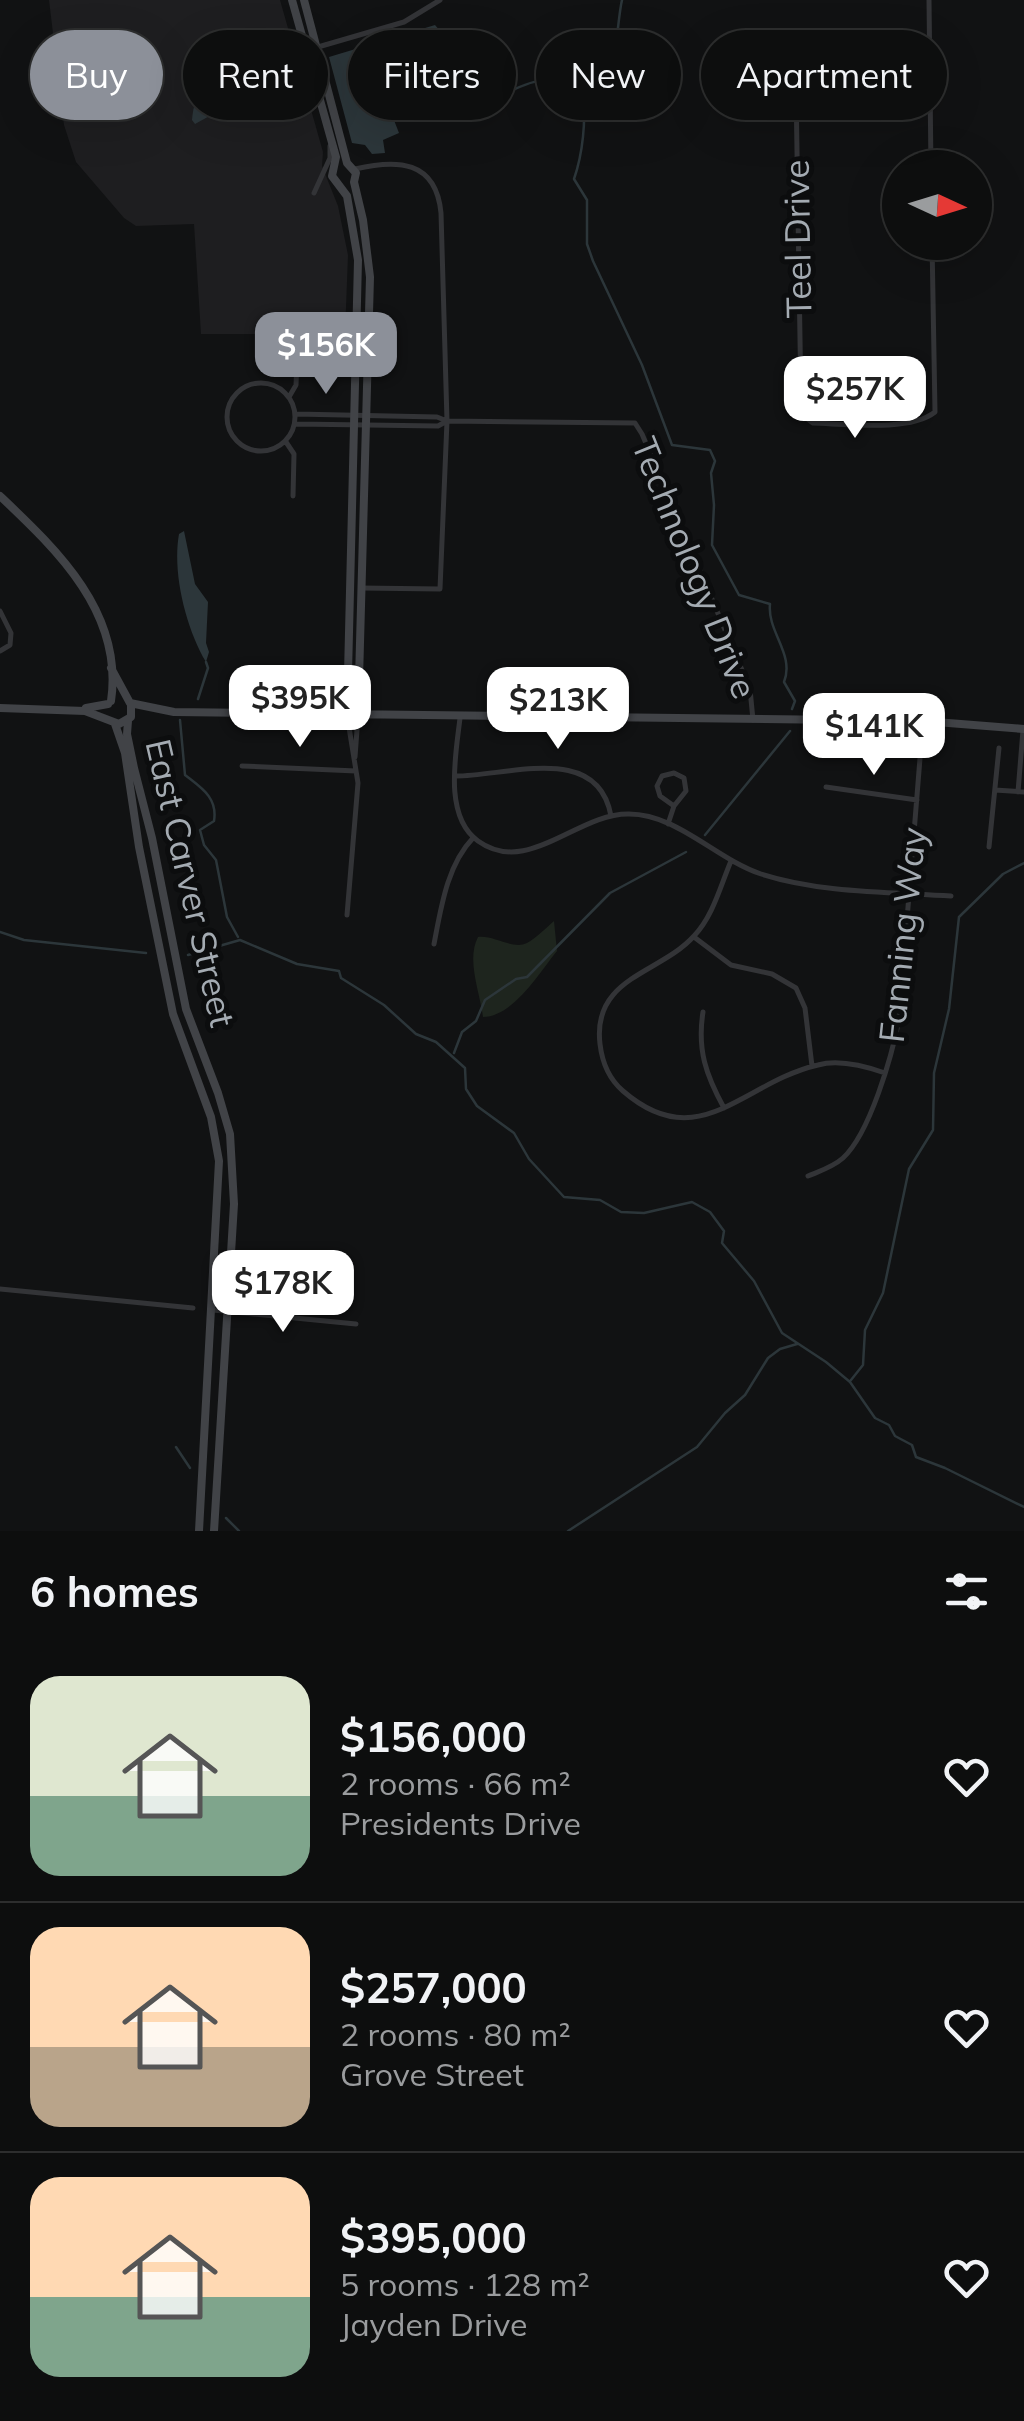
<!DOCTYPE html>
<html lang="en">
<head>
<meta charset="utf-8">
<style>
  body { margin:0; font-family:Mulish,sans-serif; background:#161717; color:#f1f3f6; height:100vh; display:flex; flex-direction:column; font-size:38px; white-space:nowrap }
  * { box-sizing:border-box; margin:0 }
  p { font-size:32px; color:#9a9c9e }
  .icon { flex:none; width:55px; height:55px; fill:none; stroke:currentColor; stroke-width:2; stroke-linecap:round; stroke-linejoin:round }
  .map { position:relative; height:1531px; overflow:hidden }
  .drawer { display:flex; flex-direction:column; background:#0d0e0e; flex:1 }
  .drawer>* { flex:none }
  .top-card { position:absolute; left:30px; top:30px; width:965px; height:90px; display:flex; gap:20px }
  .needle { width:65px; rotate:94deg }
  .fabs { position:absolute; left:882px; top:150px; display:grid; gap:20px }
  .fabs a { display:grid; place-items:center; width:110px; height:110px; border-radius:50%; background:#0d0e0e; box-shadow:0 10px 40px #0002,0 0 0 2px #2d2e2e; font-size:50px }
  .price { position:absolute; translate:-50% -85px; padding:0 22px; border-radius:20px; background:#fff; color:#222; font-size:32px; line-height:65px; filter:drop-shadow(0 2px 5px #0008) }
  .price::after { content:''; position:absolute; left:50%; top:60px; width:30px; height:22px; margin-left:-15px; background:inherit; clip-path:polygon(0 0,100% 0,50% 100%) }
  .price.on { background:#8c9099; color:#fff }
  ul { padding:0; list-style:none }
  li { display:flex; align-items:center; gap:30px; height:250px; padding:0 30px }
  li+li { border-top:2px solid #2d2e2e }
  li span { display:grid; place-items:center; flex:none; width:280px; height:200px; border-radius:30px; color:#555 }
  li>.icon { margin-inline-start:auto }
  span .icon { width:120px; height:120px; fill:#fffc; stroke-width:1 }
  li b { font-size:42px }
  h2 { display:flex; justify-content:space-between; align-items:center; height:120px; padding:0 30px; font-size:42px }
  .chip { padding:0 35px; border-radius:45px; background:#0d0e0e; box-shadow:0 10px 40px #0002,0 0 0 2px #2d2e2e; font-size:35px; line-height:90px }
  .chip.on { background:#8c9099; color:#fff }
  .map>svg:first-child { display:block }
</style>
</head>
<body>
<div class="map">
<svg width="1024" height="1531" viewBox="0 0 1024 1531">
  <rect width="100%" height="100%" fill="#111213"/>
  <path fill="#1e1e20" d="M49,0H280L323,152L322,166L338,206L348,255L345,334H201L194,224L136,226L124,218L76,162L64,125Z"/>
  <path fill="#1e251e" d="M554,921L557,951C539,973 514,1016 483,1017C480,992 466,960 478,937C494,935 513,950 527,943C536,938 546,928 554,921Z"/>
  <path fill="#2c363a" d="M435,25L441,32L470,41L466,112L446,118L437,97L392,115L399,133L383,140L385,153L372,154L365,145L352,143L329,57Z
    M227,53L243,68L235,102L195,124L192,120C195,94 202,73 221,54Z
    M184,531L195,584L208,602L206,643L209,652L206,662C186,628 172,573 179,534Z"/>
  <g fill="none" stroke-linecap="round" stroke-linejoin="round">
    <path stroke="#2c363a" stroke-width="2.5" d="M622,0C615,31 620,84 583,95C586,120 583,153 574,179L587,200V244L593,261L642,365L672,445L710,450L715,461L711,473L714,505L712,545L739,595L770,604C767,632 795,654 784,682L795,701L792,709
      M508,92C526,84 539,77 559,83L567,97L574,101L583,99
      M198,699L208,668L206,662
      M180,720L185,775C200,787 218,797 214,821L200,830L204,845L216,860L227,917L238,937
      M705,835L790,731
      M0,932L24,940L146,953
      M188,955L240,940L297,964L339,971L341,978L384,1005L416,1034L436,1042L465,1068L466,1089L477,1106L514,1133L529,1159L564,1197L600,1200L621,1212L644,1213L692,1202L710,1212L724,1231L722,1243L754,1281L782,1333L826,1362L850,1382L875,1418L889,1425L895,1436L912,1445L916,1457L945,1468L1024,1507
      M454,1053L462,1032L476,1021L485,1000L516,979L527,977L610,893L686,852
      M851,1380L863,1365L865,1330L883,1293L909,1169L933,1130L934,1073L949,1009L959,917L1003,874L1024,863
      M176,1447L190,1468
      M226,1518L239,1531
      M568,1531L697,1447L725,1413L745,1395L768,1358L780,1349L797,1344"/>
    <path stroke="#333437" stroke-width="5" d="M929,0L931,168
      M318,47L404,22L440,0
      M930,69L820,71L802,78L796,88L801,401C802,413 803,417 813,423C846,424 910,432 935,412L932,242
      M355,169C397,159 436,160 441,213L447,421L440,589L361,588
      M314,193L330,158V146
      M227 417a34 34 0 1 1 68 0a34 34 0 1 1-68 0Z
      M289,397L296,385L298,339
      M296,414L437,417L447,421L635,423L642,434L750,689L753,720
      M296,424L438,426L447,421
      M286,442L294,454L293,496
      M0,611L11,633L10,645L0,651
      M460,718C456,754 443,816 478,841C528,877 577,813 629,814C677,814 716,859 761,874C820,893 889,892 951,896
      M355,757L358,716
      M242,766L356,771
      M456,776C508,776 598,742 611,816
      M826,787L917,800
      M995,790L1024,792
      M1018,792L1023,730
      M668,824L674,806L686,791L684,778L674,773L662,776L657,786L660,796L674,806
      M989,847L999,748
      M731,861C720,887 713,916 694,936C660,974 592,977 600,1044C602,1061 609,1079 623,1091C699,1157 743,1082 818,1065C839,1059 865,1066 885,1073
      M347,915L358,783L347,715
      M694,937L731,965L772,974L796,988L805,1008L812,1066
      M434,944C441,908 447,865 473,838
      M703,1012C697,1050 706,1075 724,1108
      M808,1176C820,1171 833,1167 843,1158C870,1133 892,1056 899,1019L923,721
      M0,1289L193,1308
      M213,1310L356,1324"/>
    <path stroke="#414347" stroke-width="8" d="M292,0L336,157L332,176L347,196L358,260L347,715
      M304,0L347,163L356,173L354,182L363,220L370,277L358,716
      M0,496C57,550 124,613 111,701
      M111,668L130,703L174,712L923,721L1024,729
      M0,708L85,711L119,724L131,717V704
      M86,708L108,704
      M128,721L127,734L134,768L152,838L186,1009L218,1093L230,1134L234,1204L214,1531
      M115,724L125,753L139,847L173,1014L211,1117L219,1161L199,1531"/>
  </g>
  <g text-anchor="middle" stroke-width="10" stroke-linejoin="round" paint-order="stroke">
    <g font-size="35" fill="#a4abb2" stroke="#0c0d0e">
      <text transform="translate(798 239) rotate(-91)" y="12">Teel Drive</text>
      <text transform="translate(694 568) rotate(68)" y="12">Technology Drive</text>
      <text transform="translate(190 883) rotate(77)" y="12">East Carver Street</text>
      <text transform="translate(903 935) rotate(-84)" y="12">Fanning Way</text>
    </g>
  </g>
</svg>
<div class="fabs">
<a><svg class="needle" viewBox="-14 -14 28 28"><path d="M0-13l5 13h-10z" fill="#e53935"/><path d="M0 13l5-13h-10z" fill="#9a9c9e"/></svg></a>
</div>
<b class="price on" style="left:326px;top:397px">$156K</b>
<b class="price" style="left:855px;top:441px">$257K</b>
<b class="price" style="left:300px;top:750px">$395K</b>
<b class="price" style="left:558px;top:752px">$213K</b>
<b class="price" style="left:874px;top:778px">$141K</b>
<b class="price" style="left:283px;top:1335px">$178K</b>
<div class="top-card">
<a class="chip on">Buy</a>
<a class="chip">Rent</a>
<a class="chip">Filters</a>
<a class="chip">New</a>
<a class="chip">Apartment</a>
</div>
</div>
<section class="drawer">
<h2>6 homes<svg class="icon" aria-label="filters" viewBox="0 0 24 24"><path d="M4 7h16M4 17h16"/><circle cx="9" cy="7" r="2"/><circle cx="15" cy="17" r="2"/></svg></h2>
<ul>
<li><span style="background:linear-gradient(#dfe7d0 60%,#7fa58c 0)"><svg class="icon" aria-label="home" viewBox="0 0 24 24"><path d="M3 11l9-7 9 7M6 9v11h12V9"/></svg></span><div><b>$156,000</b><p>2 rooms · 66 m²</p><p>Presidents Drive</p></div><svg class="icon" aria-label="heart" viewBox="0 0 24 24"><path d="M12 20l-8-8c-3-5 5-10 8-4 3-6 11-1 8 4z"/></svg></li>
<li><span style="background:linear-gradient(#ffd9b3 60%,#b9a48a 0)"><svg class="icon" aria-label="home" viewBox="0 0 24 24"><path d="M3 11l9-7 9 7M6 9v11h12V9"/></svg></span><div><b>$257,000</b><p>2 rooms · 80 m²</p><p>Grove Street</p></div><svg class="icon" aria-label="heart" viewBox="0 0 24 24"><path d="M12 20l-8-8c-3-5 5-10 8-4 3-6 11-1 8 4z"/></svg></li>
<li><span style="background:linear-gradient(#ffd9b3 60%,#7fa58c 0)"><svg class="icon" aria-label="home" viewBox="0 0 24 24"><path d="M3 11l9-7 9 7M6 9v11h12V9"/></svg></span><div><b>$395,000</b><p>5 rooms · 128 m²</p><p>Jayden Drive</p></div><svg class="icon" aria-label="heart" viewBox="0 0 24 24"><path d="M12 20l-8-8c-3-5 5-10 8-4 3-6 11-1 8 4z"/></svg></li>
</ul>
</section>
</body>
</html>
